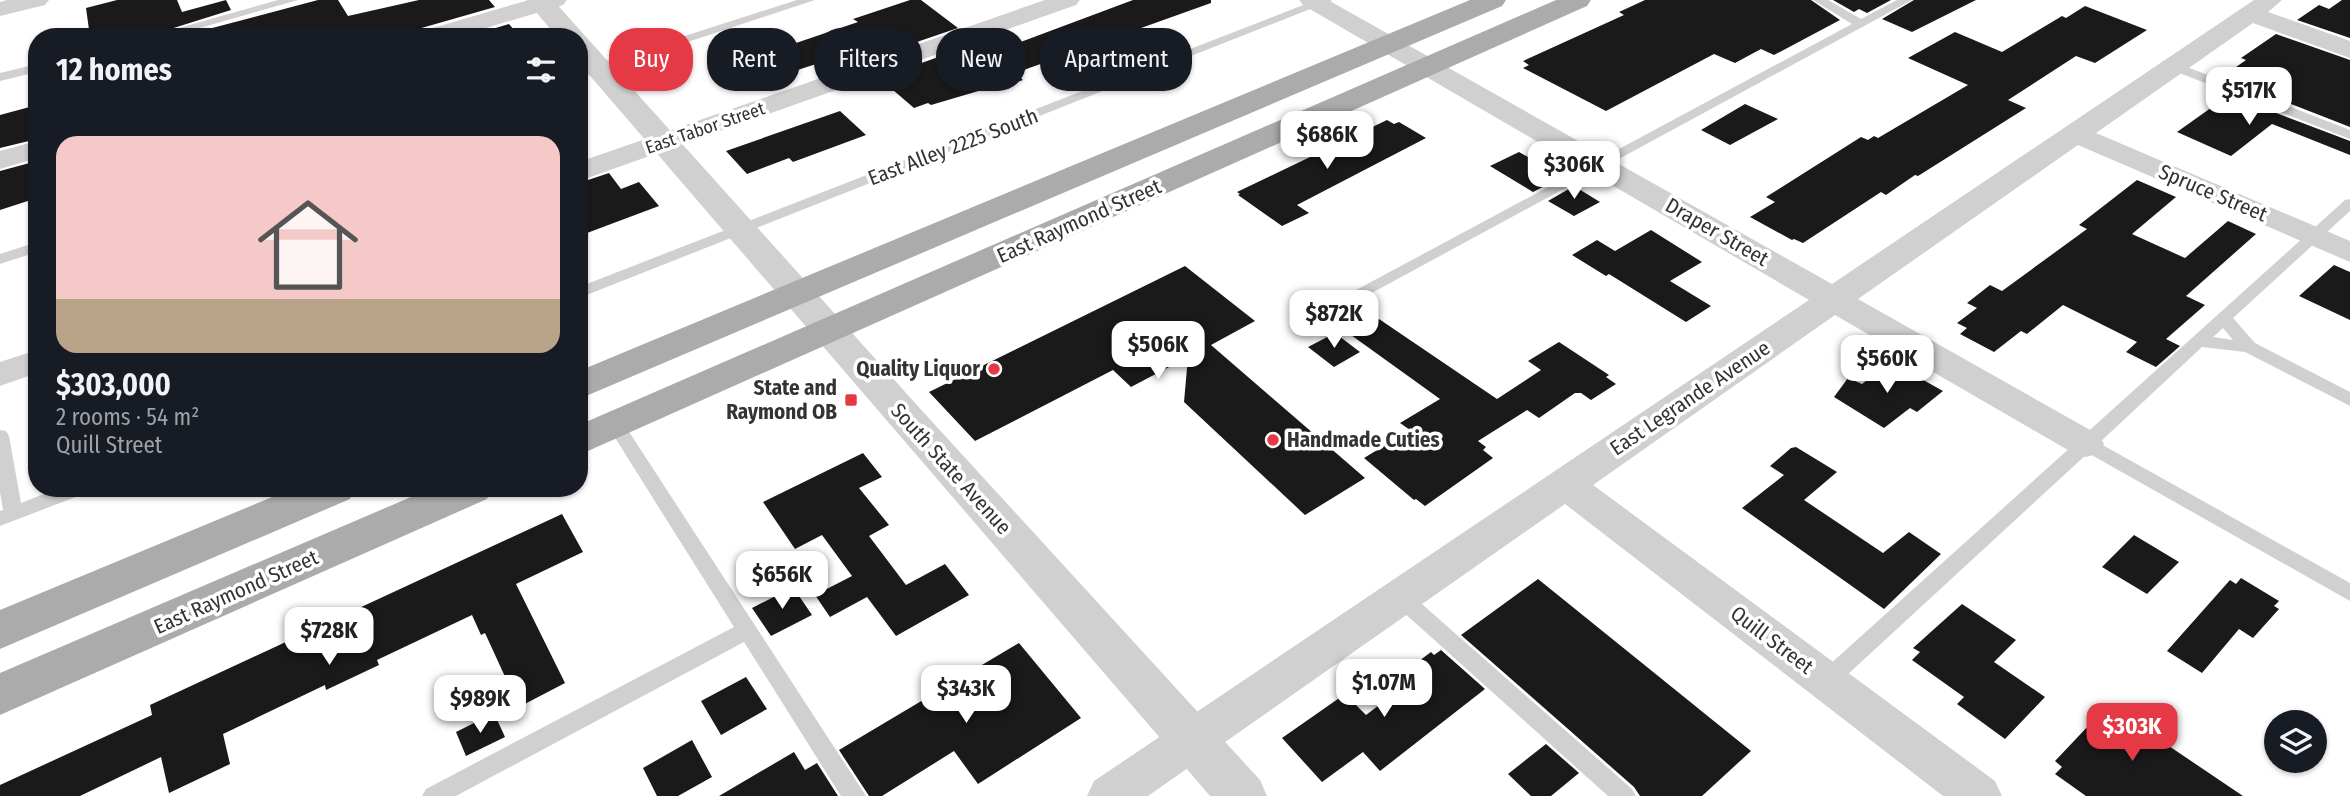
<!DOCTYPE html>
<html lang="en">
<head>
<meta charset="utf-8">
<style>
  body { margin:0; font-family:"Fira Sans Condensed",sans-serif; background:#20242c; color:#f1f3f6; height:100vh; display:flex; flex-direction:column; font-size:26px; white-space:nowrap }
  * { box-sizing:border-box; margin:0 }
  p { font-size:23px; color:#9ea1a6 }
  .icon { flex:none; width:38px; height:38px; fill:none; stroke:currentColor; stroke-width:2; stroke-linecap:round; stroke-linejoin:round }
  .map { position:relative; flex:1; overflow:hidden }
  .drawer { position:absolute; left:28px; top:28px; width:560px; height:469px; display:flex; flex-direction:column; background:#171b24; border-radius:28px; box-shadow:0 2px 5px #0004 }
  .drawer>* { flex:none }
  .banner { position:absolute; left:609px; top:28px; width:665px; height:63px; display:flex; gap:14px }
  .tools { position:absolute; left:2264px; top:710px; display:grid; gap:14px }
  .tools a { display:grid; place-items:center; width:63px; height:63px; border-radius:50%; background:#171b24; box-shadow:0 2px 5px #0004; font-size:35px }
  .price { position:absolute; translate:-50% -60px; padding:0 16px; border-radius:14px; background:#fff; color:#222; font-size:23px; line-height:46px; filter:drop-shadow(0 2px 4px #0008) }
  .price::after { content:''; position:absolute; left:50%; top:42px; width:21px; height:16px; margin-left:-10px; background:inherit; clip-path:polygon(0 0,100% 0,50% 100%) }
  .price.selected { background:#e63946; color:#fff }
  ul { padding:0; list-style:none }
  li { display:grid; align-content:center; gap:14px; height:371px; padding:0 28px }
  li+li { border-top:2px solid #363941 }
  li span { display:grid; place-items:center; height:217px; border-radius:21px; color:#555 }
  li>.icon { margin-inline-start:auto }
  span .icon { width:126px; height:126px; fill:#fffc; stroke-width:1 }
  li b { font-size:30px }
  h2 { display:flex; justify-content:space-between; align-items:center; height:84px; padding:0 28px; font-size:30px }
  .pill { padding:0 24px; border-radius:28px; background:#171b24; box-shadow:0 2px 5px #0004; font-size:24px; line-height:63px }
  .pill.selected { background:#e63946; color:#fff }
  .map>svg:first-child { display:block }
</style>
</head>
<body>
<div class="map">
<svg width="2350" height="796" viewBox="0 0 2350 796">
  <rect width="100%" height="100%" fill="#fff"/>
  <path fill="#1a1a1a" d="M117,0H177L182,12L226,0L231,10L145,37H90L86,8Z
    M318,0H338L348,16L419,0H489L495,7L418,29L414,37H178Z
    M910,0H921L958,28L861,61L850,53L773,78L752,58L858,22L853,19Z
    M1133,0H1211V3L1015,73L1023,80L995,90L992,87L931,105L928,103L914,108L879,78L978,43L991,53Z
    M1645,0H1811L1840,20L1774,55L1761,49L1735,63L1714,54L1606,111L1523,68L1529,65L1523,61L1624,15L1619,12Z
    M1833,0H1891L1867,13L1859,9L1854,12Z
    M1914,0H1976L1912,32L1882,19Z
    M2342,0H2350V38L2297,20L2319,5L2329,9Z
    M2085,6L2147,30L2095,63L2076,56L2008,100L2026,108L1918,176L1915,175L1886,195L1881,192L1803,243L1794,239L1792,240L1750,217L1775,202L1766,197L1861,137L1868,140L1874,136L1878,138L1968,85L1908,58L1955,32L2002,52L2062,16L2066,18Z
    M509,24L520,37H466Z
    M2276,34L2350,60V127L2242,85L2250,80L2229,72L2246,60L2241,58Z
    M2229,95L2350,141V155L2272,124L2231,156L2177,132Z
    M1745,104L1778,119L1730,145L1701,130Z
    M37,105V139L0,148V115Z
    M840,111L866,135L793,162L789,158L747,174L726,151Z
    M1387,120L1394,124L1399,122L1426,138L1297,205L1309,213L1282,226L1238,195L1240,194L1237,192Z
    M1519,152L1551,170L1549,171L1560,178L1533,192L1490,166Z
    M37,161V198L0,210V171Z
    M609,173L621,189L639,182L659,206L579,236V183Z
    M2137,180L2176,197L2132,234L2185,258L2228,221L2256,234L2186,296L2205,305L2166,339L2180,346L2156,367L2126,352L2137,342L2063,305L2027,334L2021,331L1994,352L1960,334L1967,328L1957,323L1977,308L1967,303L1990,285L2002,291L2087,229L2079,225Z
    M1574,186L1600,202L1574,216L1548,201Z
    M1651,230L1702,262L1670,281L1711,306L1686,322L1609,274L1606,276L1572,255L1597,240L1615,251Z
    M2334,265L2350,272V320L2299,296Z
    M1185,266L1255,321L1211,345L1365,478L1305,515L1184,402L1188,357L1131,387L1113,370L975,441L929,392Z
    M1379,319L1497,399L1541,370L1528,361L1559,342L1609,375L1606,377L1616,384L1591,400L1581,393H1575L1539,418L1527,410L1478,441L1486,447L1483,450L1493,458L1425,506L1416,499L1414,500L1364,458L1410,430L1400,423L1440,399L1351,335Z
    M1335,333L1360,352L1334,367L1308,347Z
    M1885,366L1894,371L1900,367L1943,391L1917,412L1910,408L1884,428L1834,397L1848,378L1862,384Z
    M1796,447L1837,472L1804,500L1883,553L1909,532L1941,554L1884,609L1742,508L1784,475L1770,466L1791,448Z
    M863,453L882,477L859,488L889,525L869,536L906,585L945,564L969,595L896,636L867,597L830,617L815,595L852,576L822,535L795,549L763,502Z
    M562,514L583,552L516,584L565,683L519,707L485,633L481,635L472,615L377,660L379,665L326,690L325,685L223,734L230,764L169,793L161,757L80,796H0V785L152,715L150,705Z
    M2134,535L2179,562L2147,594L2102,567Z
    M2241,578L2279,601L2274,606L2279,609L2253,638L2239,629L2202,673L2167,651L2230,580L2236,584Z
    M1538,579L1751,751L1702,796H1640L1634,787L1461,635Z
    M793,587L812,615L771,636L752,608Z
    M1962,604L2016,640L1994,662L2045,697L2005,739L1957,704L1964,697L1912,660L1920,652L1913,648Z
    M1019,643L1081,718L978,784L954,751L882,796H869L839,750Z
    M1441,650L1485,689L1380,771L1363,752L1322,782L1282,738L1345,694L1366,715L1411,681L1403,673L1431,652L1434,655Z
    M746,677L767,709L721,735L701,701Z
    M2109,704L2163,742L2243,796H2086L2055,774L2062,767L2055,761Z
    M494,713L505,737L466,756L456,732Z
    M692,740L712,777L678,796H657L643,768Z
    M1546,744L1579,773L1551,796H1531L1508,774Z
    M794,752L805,770L817,763L838,796H719Z"/>
  <g fill="none" stroke-linecap="round" stroke-linejoin="round">
    <path fill="#d0d0d0" fill-rule="evenodd" d="M278,0H298L168,37H147Z
      M797,0H815L579,78V70Z
      M1316,0H1333L579,298V287Z
      M1813,0H1828L1861,19L1897,0H1912L1357,301H1345L1343,297L1852,24Z
      M2174,62L2350,130V139L2169,69V63Z
      M37,64V72L0,81V73Z
      M2350,199V211L2233,318L2255,343L2350,392V406L2245,352L2202,347L2099,443L2350,583V601L2088,453L1834,687L1826,690L1818,687L1815,681L1818,675L2345,200ZM2223,328L2233,340L2213,337Z
      M37,242V252L0,264V254Z
      M616,419L622,421L866,796H841L744,642L456,796H422L426,789L734,627L607,425L610,421Z
      M0,430L6,431L9,436L21,503L59,488H88L86,493L0,526V511L3,510L0,492Z
      M1399,588L1406,590L1632,789L1636,796H1608L1392,602L1389,596L1392,590Z"/>
    <path fill="#d0d0d0" fill-rule="evenodd" d="M7,0H49L45,5L0,16V2Z
      M529,0H567L563,5L456,37H416L419,32Z
      M1045,0H1080L1076,5L579,181V162Z
      M1299,0H1328L1832,284L2254,0H2282L2268,12L2350,41V58L2253,23L2096,133L2350,241V262L2078,145L1858,299L2099,435L2104,444L2099,453L2086,457L2073,453L1835,315L1593,485L1995,781L2002,796H1943L1565,504L1148,796H1087L1094,781L1809,300L1303,5Z
      M37,141V158L0,169V151Z
      M37,350V373L0,386V362Z"/>
    <path fill="#d0d0d0" fill-rule="evenodd" d="M526,0H553L915,403L1260,780L1267,796H1210L579,63V37H557Z"/>
    <path fill="#ababab" fill-rule="evenodd" d="M1470,0H1506L1502,6L579,399V371Z
      M1556,0H1591L1587,6L579,455V425Z
      M294,488H355L350,499L0,649V610Z
      M432,488H492L487,499L0,715V673Z"/>
  </g>
  <g fill="#e63946" stroke="#fff" stroke-width="2.5">
    <circle cx="994" cy="369" r="7"/>
    <rect x="844" y="393" width="14" height="14" rx="3.5"/>
    <circle cx="1273" cy="440" r="7"/>
  </g>
  <g text-anchor="middle" stroke-width="7" stroke-linejoin="round" paint-order="stroke">
    <g font-size="18" fill="#333" stroke="#fff">
      <text transform="translate(705 128) rotate(-19)" y="6">East Tabor Street</text>
    </g>
    <g font-size="21" fill="#333" stroke="#fff">
      <text transform="translate(953 147) rotate(-21)" y="7">East Alley 2225 South</text>
      <text transform="translate(2213 193) rotate(23)" y="7">Spruce Street</text>
      <text transform="translate(1079 221) rotate(-24)" y="7">East Raymond Street</text>
      <text transform="translate(1717 232) rotate(30)" y="7">Draper Street</text>
      <text transform="translate(1690 398) rotate(-34)" y="7">East Legrande Avenue</text>
      <text transform="translate(951 469) rotate(48)" y="7">South State Avenue</text>
      <text transform="translate(236 592) rotate(-24)" y="7">East Raymond Street</text>
      <text transform="translate(1772 640) rotate(37)" y="7">Quill Street</text>
    </g>
    <g font-size="21" font-weight="bold" fill="#333" stroke="#fff" text-anchor="end">
      <text x="980" y="376">Quality Liquor</text>
      <text x="837" y="395">State and<tspan x="837" dy="24">Raymond OB</tspan></text>
      <text x="1287" y="447" text-anchor="start">Handmade Cuties</text>
    </g>
  </g>
</svg>
<div class="tools">
<a><svg class="icon" aria-label="layers" viewBox="0 0 24 24"><path d="M12 4l9 5-9 5-9-5zM3 14l9 5 9-5"/></svg></a>
</div>
<b class="price" style="left:2249px;top:127px">$517K</b>
<b class="price" style="left:1327px;top:171px">$686K</b>
<b class="price" style="left:1574px;top:201px">$306K</b>
<b class="price" style="left:1334px;top:350px">$872K</b>
<b class="price" style="left:1158px;top:381px">$506K</b>
<b class="price" style="left:1887px;top:395px">$560K</b>
<b class="price" style="left:782px;top:611px">$656K</b>
<b class="price" style="left:329px;top:667px">$728K</b>
<b class="price" style="left:1384px;top:719px">$1.07M</b>
<b class="price" style="left:966px;top:725px">$343K</b>
<b class="price" style="left:480px;top:735px">$989K</b>
<b class="price selected" style="left:2132px;top:763px">$303K</b>
<div class="banner">
<a class="pill selected">Buy</a>
<a class="pill">Rent</a>
<a class="pill">Filters</a>
<a class="pill">New</a>
<a class="pill">Apartment</a>
</div>
<section class="drawer">
<h2>12 homes<svg class="icon" aria-label="filters" viewBox="0 0 24 24"><path d="M4 7h16M4 17h16"/><circle cx="9" cy="7" r="2"/><circle cx="15" cy="17" r="2"/></svg></h2>
<ul>
<li><span style="background:linear-gradient(#f6c9c9 75%,#b9a48a 0)"><svg class="icon" aria-label="home" viewBox="0 0 24 24"><path d="M3 11l9-7 9 7M6 9v11h12V9"/></svg></span><div><b>$303,000</b><p>2 rooms · 54 m²</p><p>Quill Street</p></div></li>
</ul>
</section>
</div>
</body>
</html>
